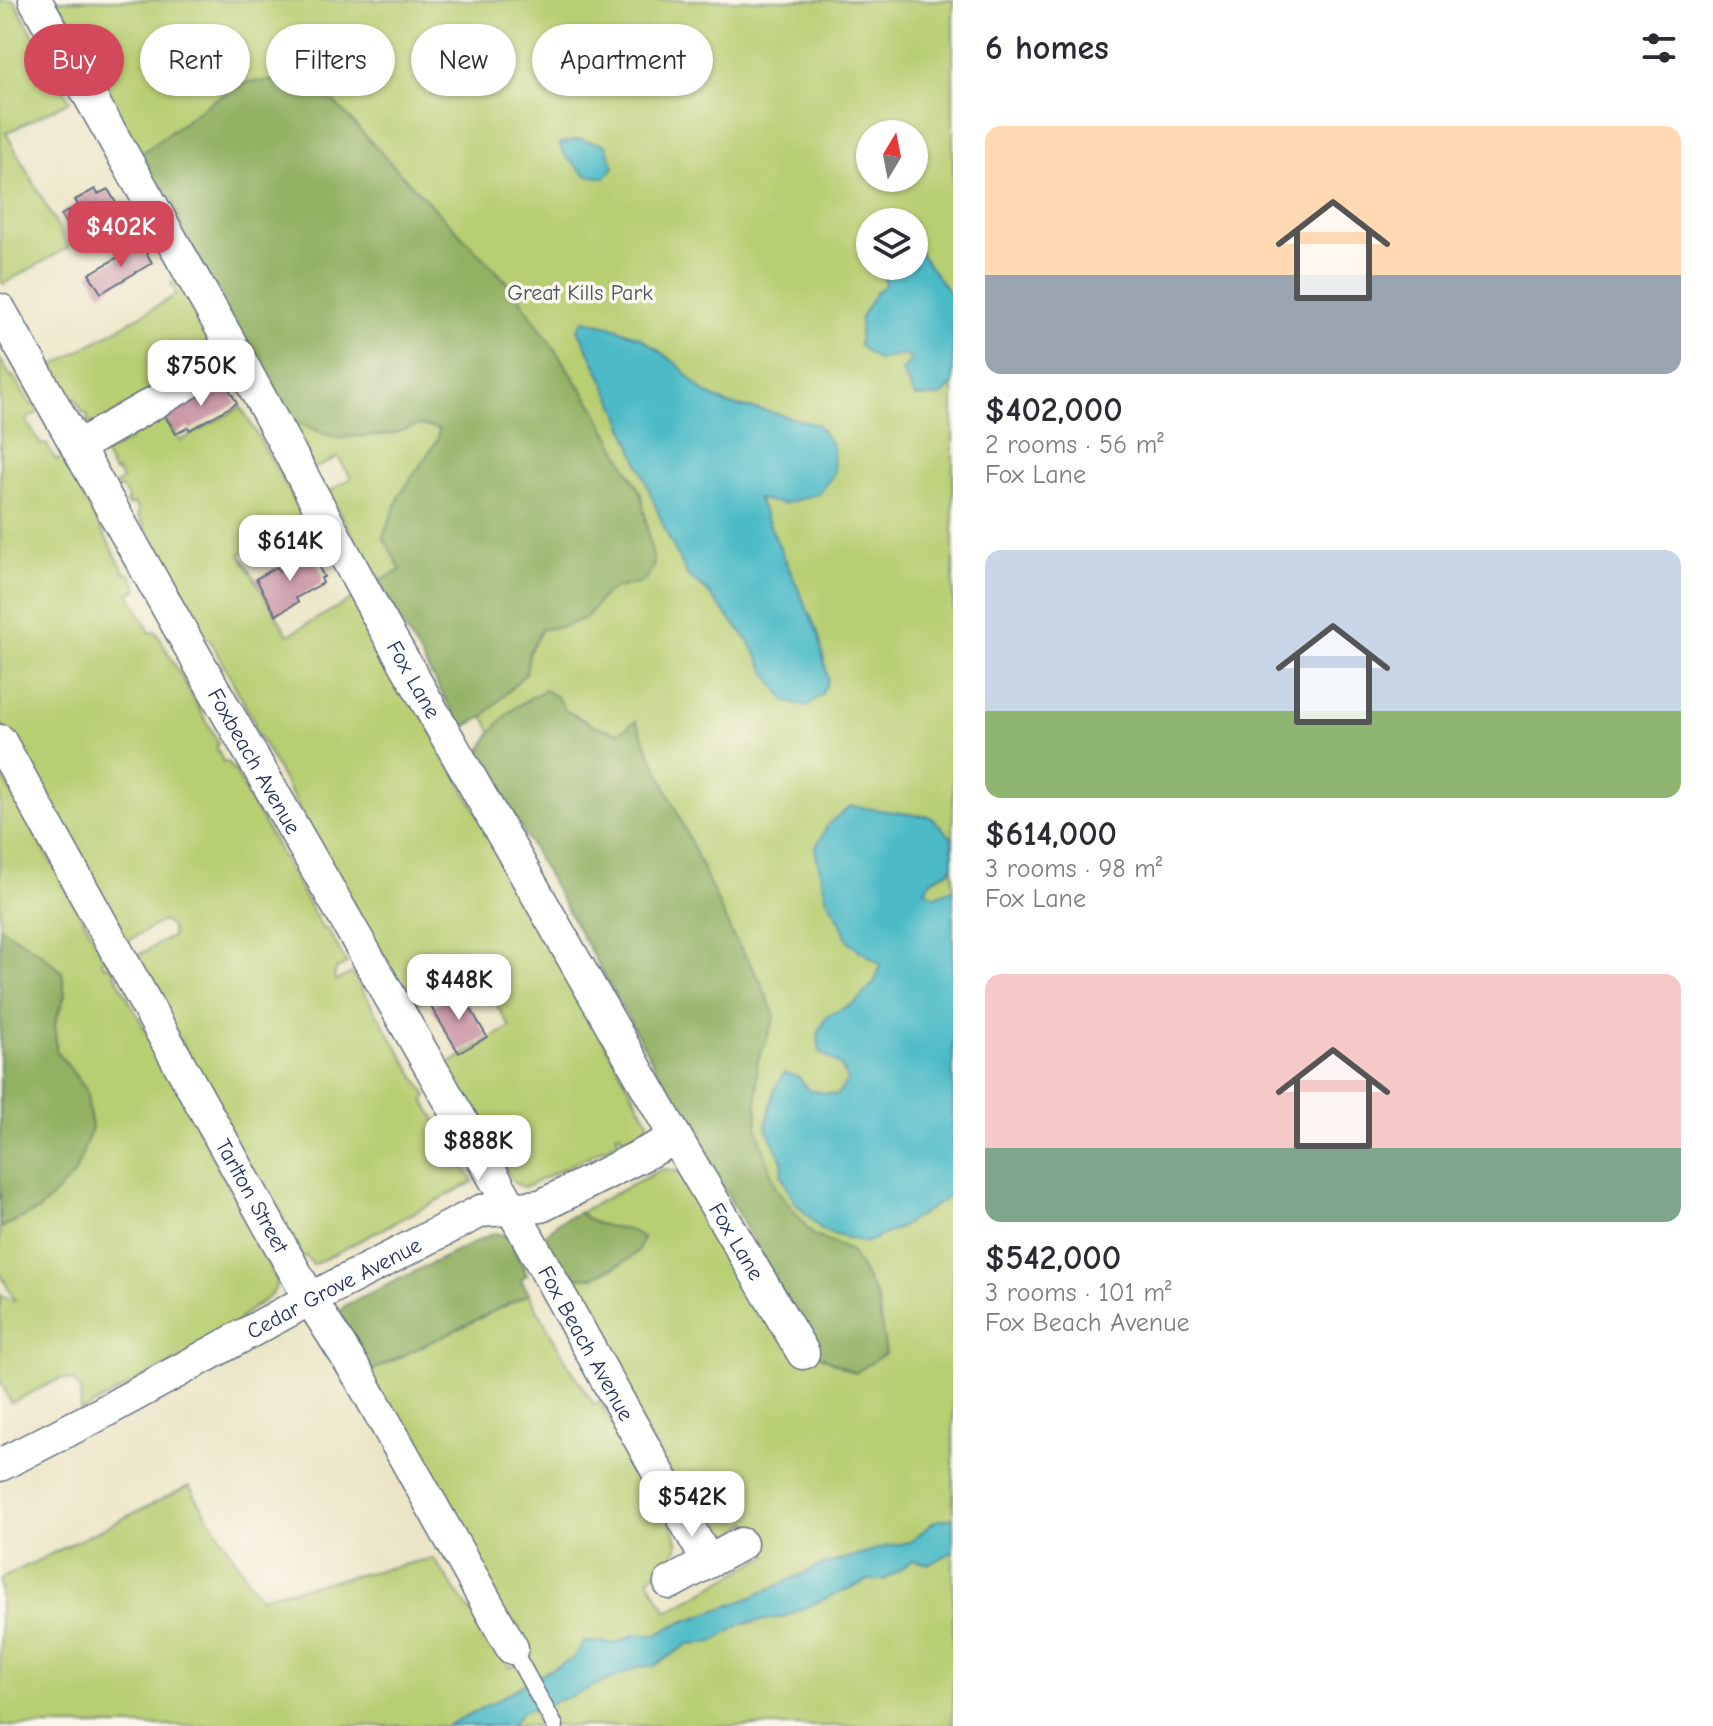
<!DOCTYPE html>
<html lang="en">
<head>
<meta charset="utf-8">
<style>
  body { margin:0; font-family:"Comic Neue",sans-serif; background:#f7f7f7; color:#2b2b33; height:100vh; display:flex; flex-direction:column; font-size:30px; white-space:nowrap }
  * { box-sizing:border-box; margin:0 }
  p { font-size:26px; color:#7c7c81 }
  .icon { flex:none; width:44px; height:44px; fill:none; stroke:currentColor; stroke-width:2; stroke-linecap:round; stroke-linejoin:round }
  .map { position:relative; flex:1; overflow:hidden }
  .panel { display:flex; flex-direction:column; background:#fff; width:760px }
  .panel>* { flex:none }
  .top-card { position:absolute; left:24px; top:24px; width:760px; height:72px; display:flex; gap:16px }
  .needle { width:52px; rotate:10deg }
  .buttons { position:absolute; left:856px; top:120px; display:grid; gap:16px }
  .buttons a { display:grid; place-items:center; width:72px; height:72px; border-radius:50%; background:#fff; box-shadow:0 2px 6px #0004; font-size:40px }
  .price { position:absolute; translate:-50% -68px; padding:0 18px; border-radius:16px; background:#fff; color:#222; font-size:26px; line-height:52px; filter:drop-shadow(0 2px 4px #0008) }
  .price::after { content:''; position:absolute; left:50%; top:48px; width:24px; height:18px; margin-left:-12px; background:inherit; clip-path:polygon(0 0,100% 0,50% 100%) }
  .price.current { background:#d1495b; color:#fff }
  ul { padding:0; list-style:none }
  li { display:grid; align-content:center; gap:16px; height:424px; padding:0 32px }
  li span { display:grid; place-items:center; height:248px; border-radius:16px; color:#555 }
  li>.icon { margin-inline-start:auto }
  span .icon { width:144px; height:144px; fill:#fffc; stroke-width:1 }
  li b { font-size:34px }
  h2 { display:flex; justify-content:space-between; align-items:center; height:96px; padding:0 32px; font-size:34px }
  .chip { padding:0 28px; border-radius:36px; background:#fff; box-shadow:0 2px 6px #0004; font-size:28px; line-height:72px }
  .chip.current { background:#d1495b; color:#fff }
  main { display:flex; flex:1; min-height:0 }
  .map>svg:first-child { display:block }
</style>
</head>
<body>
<main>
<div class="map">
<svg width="953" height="1726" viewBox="0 0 953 1726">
  <rect width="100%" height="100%" fill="#fbf7ec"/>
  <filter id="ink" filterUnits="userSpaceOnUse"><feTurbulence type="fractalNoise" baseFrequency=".0125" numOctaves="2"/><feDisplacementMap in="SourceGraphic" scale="16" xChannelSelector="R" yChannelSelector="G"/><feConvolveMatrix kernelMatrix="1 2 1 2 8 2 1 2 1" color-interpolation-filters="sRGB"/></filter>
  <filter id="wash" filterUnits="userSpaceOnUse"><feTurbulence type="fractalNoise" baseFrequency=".006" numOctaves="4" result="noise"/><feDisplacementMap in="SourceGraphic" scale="32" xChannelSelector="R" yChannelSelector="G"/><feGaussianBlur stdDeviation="1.8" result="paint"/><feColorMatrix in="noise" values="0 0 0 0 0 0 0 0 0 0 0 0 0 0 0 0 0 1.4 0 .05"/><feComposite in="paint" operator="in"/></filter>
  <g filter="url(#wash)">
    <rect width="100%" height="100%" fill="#ebe5c6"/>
    <path fill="#b8ce72" stroke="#6a7e68" stroke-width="2" fill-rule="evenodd" d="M0,0H14L70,101L6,133L69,247L3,284L0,278Z
      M48,0H953V1723L950,1726H0V1579L189,1486L259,1597L433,1558L510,1668L527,1659L472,1566L367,1373L529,1294L569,1366L594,1404L600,1402C612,1425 623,1448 636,1470C647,1488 680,1526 677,1547C675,1562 658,1571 648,1579L667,1612L768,1555L749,1522C740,1529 728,1539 716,1534C697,1526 611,1368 594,1339L602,1334L572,1278C599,1276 619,1269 639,1250C632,1244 625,1235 617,1231C604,1222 594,1228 580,1212L658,1171L665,1169L680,1172L817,1354L839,1365L760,1213L402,570L378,582L328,492L351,478L338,457L314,469L287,418L325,434L156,191ZM870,134H914V178H870ZM870,222H914V266H870Z
      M178,275L218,351L99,424L85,422L88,418V414L83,413L75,398L69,402L65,395L67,391L53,366L176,295L171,283Z
      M0,359L11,377L13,376L31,405L35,404L40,411L26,420L41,445L46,444L56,460L64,458L83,487L82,494L125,573L131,575L138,589L129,593L150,633L155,631L159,637L219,744L216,746L223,762H228L234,770L323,930L327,928L347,964L336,969L334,979L336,981L352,973L427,1096L424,1100L473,1182L313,1265L306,1256L301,1258L278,1220L283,1217L278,1205L270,1206L135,957L173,936L171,927L163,921L127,941L0,721Z
      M241,407L304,517L240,554L288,635L357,596L648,1121L647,1126L643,1130L623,1139L620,1133L616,1134L619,1141L528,1186L523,1187L514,1183L445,1066L510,1027L476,972L410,1008L253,725L255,723L209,638L206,639L199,634L191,622L192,612L185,597H181L156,550L152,549L143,533L146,529L137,514L139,511L134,503L128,506L126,502L129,499L122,488L119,489L116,484L122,479L117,471L114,472L104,454L130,440L127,434L161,414L180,441Z
      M0,772L106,959L101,961L104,967L110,965L195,1122L277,1281C275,1300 256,1303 244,1315C239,1319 235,1326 231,1332L80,1412C82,1395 83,1377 59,1379L11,1403L0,1380V1295L15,1301L0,1273V1228L39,1210L86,1090L56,1050L55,1023L65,995L42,954L0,927Z"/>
    <path fill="#92b164" stroke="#567061" stroke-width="2" d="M286,80L335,103L402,175L512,287L594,407L641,494L654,565L645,581L614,589L604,595L586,618L562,627L542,629L529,652L526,673L483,717L462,728L378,582L401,570L383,537L400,495L438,439L439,429L419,425L392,434L340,438L327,435L287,418L137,157L212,101L248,82Z
      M545,690L557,697L566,711L593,725L618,733L636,721L733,936L761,982L775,1017L757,1063V1128L776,1188L813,1235L851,1251L877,1298L886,1353L855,1373L817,1354L479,753C498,719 511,707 545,690Z
      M0,927L42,954L62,972L65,995L55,1023L56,1050L86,1090L92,1128L74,1175L39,1210L0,1228Z
      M580,1212C596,1230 611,1224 631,1231C633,1231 641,1237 643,1238L639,1250L628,1260L593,1277L572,1278L564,1283L543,1240C550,1224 565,1219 580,1212Z
      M494,1233L508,1236L527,1275L521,1279L529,1294L367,1373L340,1328L341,1310L346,1305Z"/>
    <path fill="#4ebbc7" stroke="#347592" stroke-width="2" d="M580,139L606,145L614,167L605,178L586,175L566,157L559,144Z
      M914,248L917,249L953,298V385L941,396L915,397L902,372L911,359L902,354L878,360L859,346L861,317L875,294L886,284L879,268L880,266H914Z
      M584,320L610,326L641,338L677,364L704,392L727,404L766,411L818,425L833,446L834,474L818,494L783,504L758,499L819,635L828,680L822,694L807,707L787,702L772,682L750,643L707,591L688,576L666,532L616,407L578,329Z
      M851,806L931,817L952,838L953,864L949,871L932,879L925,890L935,896L953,889V1194L901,1227L865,1243L823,1231L796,1204L781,1175L783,1163L766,1127L774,1091L784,1073L799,1077L808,1090L837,1095L848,1080L841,1066L820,1052L818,1034L827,1016L855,1003L875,982L880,964L849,943L839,919L826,897L815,849L829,823Z
      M953,1518V1552L929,1564L912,1560L902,1569L884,1580H869L783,1617L741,1624L713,1642L689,1644L654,1666L638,1667L572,1696L522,1712L511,1726H446L492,1703L537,1676L573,1659L583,1642H600L615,1644L635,1634L656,1635L672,1626L750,1598L820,1566L887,1546L910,1542L935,1521Z"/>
    <g id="blocks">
      <path fill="#cc97a7" d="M95,189L98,194L108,189L121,212L75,239L61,215L78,205L75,200Z
        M141,244L152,263L101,293L89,274Z
        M224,380L237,403L190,430L188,427L176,434L164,414Z
        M308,555L311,560L314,558L324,577L321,578L323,583L296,598L298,602L276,615L256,579L277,567L279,571Z
        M460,990L487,1037L459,1053L431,1007Z"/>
    </g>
  </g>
  <g filter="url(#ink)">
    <use href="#blocks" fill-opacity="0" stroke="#646f82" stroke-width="2"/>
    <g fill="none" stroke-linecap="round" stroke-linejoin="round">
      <defs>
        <path id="lane" d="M512,1648L555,1726"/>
        <g id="street">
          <path id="s1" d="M35,0L237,355L378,616L676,1138L803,1353"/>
          <path id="s2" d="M0,310L225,709L512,1209L708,1562"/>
          <path d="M77,447L237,355"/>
          <path id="s3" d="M0,741L310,1299L359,1376L512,1648"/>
          <path id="s4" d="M0,1465L98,1415L310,1299L481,1211L541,1206L676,1138"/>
          <path d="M670,1583L741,1544"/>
        </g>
      </defs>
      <use href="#lane" stroke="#646f82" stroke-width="19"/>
      <use href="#street" stroke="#646f82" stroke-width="35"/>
      <use href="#lane" stroke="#fff" stroke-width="16"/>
      <use href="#street" stroke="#fff" stroke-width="32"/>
    </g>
  </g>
  <g text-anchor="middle" stroke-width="7" stroke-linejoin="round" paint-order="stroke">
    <g font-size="22" fill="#425763" stroke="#fbf7ec">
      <text x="580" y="300">Great Kills Park</text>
    </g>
    <g font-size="22" fill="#1b2f5e" stroke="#fbf7ec">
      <text dy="8" stroke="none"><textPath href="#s1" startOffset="778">Fox Lane</textPath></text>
      <text dy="8" stroke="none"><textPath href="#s2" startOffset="518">Foxbeach Avenue</textPath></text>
      <text dy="8" stroke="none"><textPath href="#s3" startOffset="520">Tarlton Street</textPath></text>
      <text dy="8" stroke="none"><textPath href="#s1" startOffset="1426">Fox Lane</textPath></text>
      <text dy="8" stroke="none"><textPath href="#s4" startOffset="378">Cedar Grove Avenue</textPath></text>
      <text dy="8" stroke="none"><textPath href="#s2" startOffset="1188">Fox Beach Avenue</textPath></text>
    </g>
  </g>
</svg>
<div class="buttons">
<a><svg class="needle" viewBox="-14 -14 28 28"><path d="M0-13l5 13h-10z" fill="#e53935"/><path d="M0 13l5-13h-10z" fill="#7c7c81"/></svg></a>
<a><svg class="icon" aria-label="layers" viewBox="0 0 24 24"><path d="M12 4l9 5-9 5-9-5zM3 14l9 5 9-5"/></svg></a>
</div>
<b class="price current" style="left:121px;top:269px">$402K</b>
<b class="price" style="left:201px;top:408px">$750K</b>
<b class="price" style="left:290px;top:583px">$614K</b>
<b class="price" style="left:459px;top:1022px">$448K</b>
<b class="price" style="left:478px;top:1183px">$888K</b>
<b class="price" style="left:692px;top:1539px">$542K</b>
<div class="top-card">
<a class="chip current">Buy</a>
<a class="chip">Rent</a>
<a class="chip">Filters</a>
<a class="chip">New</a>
<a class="chip">Apartment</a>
</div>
</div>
<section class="panel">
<h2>6 homes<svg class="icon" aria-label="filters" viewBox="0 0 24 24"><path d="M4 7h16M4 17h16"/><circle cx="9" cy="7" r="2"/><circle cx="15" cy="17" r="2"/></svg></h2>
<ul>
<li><span style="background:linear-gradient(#ffd9b3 60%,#9aa5b1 0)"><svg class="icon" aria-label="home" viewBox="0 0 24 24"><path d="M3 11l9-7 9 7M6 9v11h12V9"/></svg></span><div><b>$402,000</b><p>2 rooms · 56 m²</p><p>Fox Lane</p></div></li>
<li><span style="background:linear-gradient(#c9d6e8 65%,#8fb573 0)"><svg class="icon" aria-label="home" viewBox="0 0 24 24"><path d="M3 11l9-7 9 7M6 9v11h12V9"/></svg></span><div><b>$614,000</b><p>3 rooms · 98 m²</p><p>Fox Lane</p></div></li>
<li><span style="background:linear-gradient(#f6c9c9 70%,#7fa58c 0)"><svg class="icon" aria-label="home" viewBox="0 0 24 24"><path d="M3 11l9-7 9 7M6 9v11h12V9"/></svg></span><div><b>$542,000</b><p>3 rooms · 101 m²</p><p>Fox Beach Avenue</p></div></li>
</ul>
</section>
</main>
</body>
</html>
